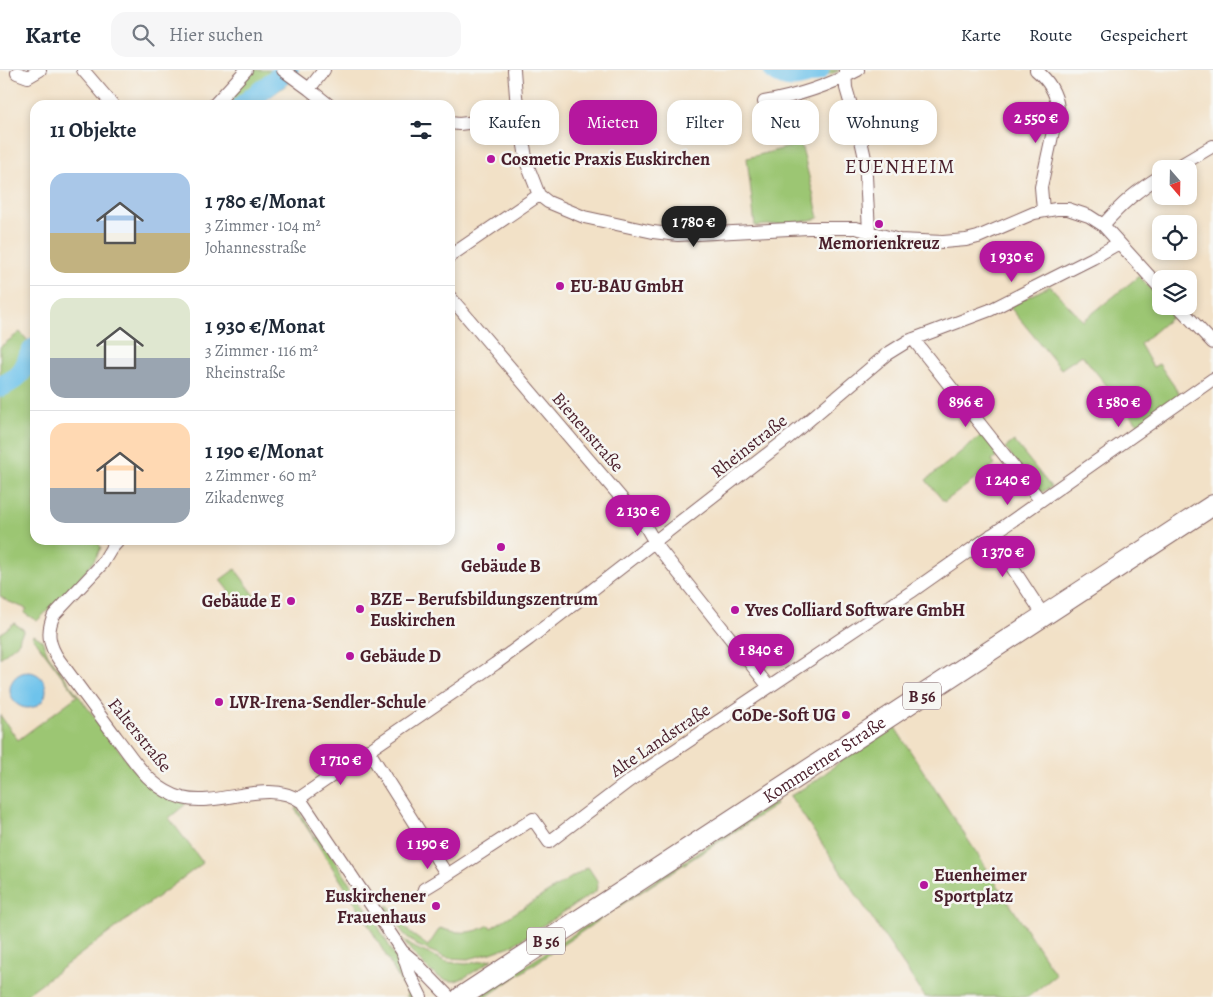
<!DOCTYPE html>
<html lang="de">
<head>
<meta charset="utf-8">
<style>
  body { margin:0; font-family:Alegreya,serif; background:#f6f6f7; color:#1f2937; height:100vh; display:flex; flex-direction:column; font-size:19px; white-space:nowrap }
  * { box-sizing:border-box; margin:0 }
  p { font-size:16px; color:#747a83 }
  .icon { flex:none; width:28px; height:28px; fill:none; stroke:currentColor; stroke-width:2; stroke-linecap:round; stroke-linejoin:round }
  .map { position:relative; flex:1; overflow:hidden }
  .drawer { position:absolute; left:30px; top:30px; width:425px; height:445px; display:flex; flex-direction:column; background:#fff; border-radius:15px; box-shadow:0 2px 8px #0003 }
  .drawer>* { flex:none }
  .hud { position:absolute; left:470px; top:30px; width:475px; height:45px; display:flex; gap:10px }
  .needle { width:32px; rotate:160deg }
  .tools { position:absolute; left:1152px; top:90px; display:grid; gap:10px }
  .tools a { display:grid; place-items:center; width:45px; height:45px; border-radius:10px; background:#fff; box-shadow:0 2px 8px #0003; font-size:25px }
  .price { position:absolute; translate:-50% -42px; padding:0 11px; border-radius:18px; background:#b5179e; color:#fff; font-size:16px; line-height:32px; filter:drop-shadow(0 1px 2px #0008) }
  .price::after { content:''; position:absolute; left:50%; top:30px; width:15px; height:11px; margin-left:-8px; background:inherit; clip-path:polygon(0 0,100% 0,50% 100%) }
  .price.current { background:#222; color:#fff }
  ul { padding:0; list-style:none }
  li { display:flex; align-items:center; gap:15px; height:125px; padding:0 20px }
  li+li { border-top:1px solid #e0e1e3 }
  li span { display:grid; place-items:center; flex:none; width:140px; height:100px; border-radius:15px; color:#555 }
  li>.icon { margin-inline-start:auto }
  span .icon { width:60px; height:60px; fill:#fffc; stroke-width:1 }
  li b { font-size:21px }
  h2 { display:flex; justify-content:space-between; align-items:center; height:60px; padding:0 20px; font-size:21px }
  .tag { padding:0 18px; border-radius:15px; background:#fff; box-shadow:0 2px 8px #0003; font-size:18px; line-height:45px }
  .tag.current { background:#b5179e; color:#fff }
  header { display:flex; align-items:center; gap:30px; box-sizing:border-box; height:70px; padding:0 25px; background:#fff; border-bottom:1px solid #e0e1e3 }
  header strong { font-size:24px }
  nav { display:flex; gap:28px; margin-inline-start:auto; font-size:18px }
  .search { width:350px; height:45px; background:#f6f6f7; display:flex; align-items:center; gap:12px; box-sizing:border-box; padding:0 18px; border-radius:15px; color:#747a83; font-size:19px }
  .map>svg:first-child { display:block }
</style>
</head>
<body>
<header>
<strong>Karte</strong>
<div class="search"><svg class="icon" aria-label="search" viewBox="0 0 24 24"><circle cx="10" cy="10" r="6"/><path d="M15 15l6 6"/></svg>Hier suchen</div>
<nav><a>Karte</a><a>Route</a><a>Gespeichert</a></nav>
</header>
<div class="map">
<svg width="1213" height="927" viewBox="0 0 1213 927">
  <rect width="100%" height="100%" fill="#f6f6f2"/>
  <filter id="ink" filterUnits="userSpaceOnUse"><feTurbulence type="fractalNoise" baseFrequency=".02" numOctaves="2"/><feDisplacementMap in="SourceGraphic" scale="10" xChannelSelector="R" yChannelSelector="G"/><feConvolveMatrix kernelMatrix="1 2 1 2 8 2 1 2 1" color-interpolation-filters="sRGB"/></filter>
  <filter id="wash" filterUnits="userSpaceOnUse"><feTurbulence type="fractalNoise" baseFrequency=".0096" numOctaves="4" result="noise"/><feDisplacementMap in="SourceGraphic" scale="20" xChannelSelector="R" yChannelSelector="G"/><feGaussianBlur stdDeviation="1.12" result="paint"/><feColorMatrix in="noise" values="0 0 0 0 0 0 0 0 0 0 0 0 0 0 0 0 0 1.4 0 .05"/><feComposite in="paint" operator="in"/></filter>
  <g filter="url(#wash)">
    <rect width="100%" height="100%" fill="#f2e1c7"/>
    <path fill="#9cc673" stroke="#73724f" d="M254,0H274L290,12L259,35H222Z
      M765,0H839V1L798,14C783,16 775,10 765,0Z
      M801,74L819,148L796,153L755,156L747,88Z
      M1139,206L1161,230V236H1167L1175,244L1140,274L1153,297L1159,294L1181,326L1138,354L1082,285L1061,299L1009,236L1050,216L1083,251Z
      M20,262L31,274C26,280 25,286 22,293C18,302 8,308 0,312V277Z
      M35,282V470H98V473L101,477C93,500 55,533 37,551L24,543L27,539L7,531L0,526V323C10,318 23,311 29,300C32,294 29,288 35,282Z
      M983,364L1000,384L992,390L995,395L944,432L926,410Z
      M1014,371L1051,417L1042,422L1039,420L1005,378Z
      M235,499L256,527L242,538L220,510Z
      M14,553L24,560L20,567L19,572L0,588V564Z
      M34,565L42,570L48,585L141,709L186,734L169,748L203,793L23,927H0V645L18,670L77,626L32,566Z
      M894,656L1056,905L1028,927H925L790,726L814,712L855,680Z
      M775,732L776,735L630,829L486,927H478Z
      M297,737L314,767L318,765L378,856L411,915L408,916L412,927H407V923L364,847L295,739Z
      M588,797L598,812L596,821L513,875L491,883L468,889L447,888L416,875L404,864L385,837L388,835L410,863L428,876L440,858C457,864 474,864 489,855L491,858Z
      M401,868L413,877L447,892L466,894L493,889C486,894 463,910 455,911C434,913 413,883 401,868Z"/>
    <path fill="#6ec3eb" stroke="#5c718b" d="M10 620a18 18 0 1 1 36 0a18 18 0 1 1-36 0Z"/>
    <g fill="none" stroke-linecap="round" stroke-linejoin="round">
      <path stroke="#6ec3eb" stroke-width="21" d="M774,0C789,12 803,6 819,0
        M243,35L288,0
        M0,317C10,312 20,307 25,296C29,289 28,283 35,278"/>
    </g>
  </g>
  <g filter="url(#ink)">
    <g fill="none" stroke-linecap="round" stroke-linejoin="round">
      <defs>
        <path id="street" d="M83,0L113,35
          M283,0L309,19L324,0
          M514,0L516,26L527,94L539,125L548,132L584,147L653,162L678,165L808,158H856L899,170L943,172L966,170L978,167L1034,143L1056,139H1068L1089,146L1103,155L1161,219
          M845,0L846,18L860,66L865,88L869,161
          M1036,0C1048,10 1056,22 1058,38L1041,117L1043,140
          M17,3L28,7L40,0
          M309,19L329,35
          M764,32C797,26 828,16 858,0
          M214,35L246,0
          M450,53L459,54L519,47
          M1174,99L1213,76
          M1103,155C1122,134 1137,120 1161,106
          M450,186L539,125
          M450,227L646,457L657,476L769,617
          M1178,236L1213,273
          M913,269L1040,430
          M991,465L1044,546
          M119,470L111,479L102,494L54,545C46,562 49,575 59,590C78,616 97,641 116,667C128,682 138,699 152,711C161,719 172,725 182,728C220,738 268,707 302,732L402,881L414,891L449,927
          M368,680L447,805L533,749L549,772L629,711L911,522L1213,309
          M298,729L495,594L529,569L788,368L887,284L908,271L990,240L1093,188L1119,173
          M424,819L447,805
          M402,881L409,903L421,927"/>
        <g id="primary">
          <path id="s1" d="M461,927L1213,435"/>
        </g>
      </defs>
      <use href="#street" stroke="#856362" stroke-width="14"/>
      <use href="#primary" stroke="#856362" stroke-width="22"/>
      <use href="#street" stroke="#fff" stroke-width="12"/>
      <use href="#primary" stroke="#fff" stroke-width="20"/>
    </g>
  </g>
  <g fill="#b5179e" stroke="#f6f6f2" stroke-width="2">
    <circle cx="491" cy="89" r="5"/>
    <circle cx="879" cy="154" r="5"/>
    <circle cx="560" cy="216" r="5"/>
    <circle cx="501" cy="477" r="5"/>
    <circle cx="291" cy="531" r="5"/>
    <circle cx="360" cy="539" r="5"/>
    <circle cx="735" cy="540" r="5"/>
    <circle cx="350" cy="586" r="5"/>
    <circle cx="219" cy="632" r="5"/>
    <circle cx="846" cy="645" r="5"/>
    <circle cx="924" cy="815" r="5"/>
    <circle cx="436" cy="836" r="5"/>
  </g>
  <g text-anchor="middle" stroke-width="5" stroke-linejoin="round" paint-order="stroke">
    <g fill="#f6f6f2" stroke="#7e6067" stroke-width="1">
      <rect x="903" y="612.5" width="38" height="27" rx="4"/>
      <rect x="527" y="857.5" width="38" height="27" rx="4"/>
    </g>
    <g font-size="16" font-weight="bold" fill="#4a1f2b">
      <text x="922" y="632">B 56</text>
      <text x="546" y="877">B 56</text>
    </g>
    <g font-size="18" font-weight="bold" fill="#4a1f2b" stroke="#f6f6f2" text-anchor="start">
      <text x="501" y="95">Cosmetic Praxis Euskirchen</text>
      <text x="879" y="179" text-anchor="middle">Memorienkreuz</text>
      <text x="570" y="222">EU-BAU GmbH</text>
      <text x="501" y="502" text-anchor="middle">Gebäude B</text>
      <text x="370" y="535">BZE – Berufsbildungszentrum<tspan x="370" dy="21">Euskirchen</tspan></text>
      <text x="281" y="537" text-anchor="end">Gebäude E</text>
      <text x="745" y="546">Yves Colliard Software GmbH</text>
      <text x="360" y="592">Gebäude D</text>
      <text x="229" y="638">LVR-Irena-Sendler-Schule</text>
      <text x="836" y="651" text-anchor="end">CoDe-Soft UG</text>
      <text x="934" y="811">Euenheimer<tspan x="934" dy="21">Sportplatz</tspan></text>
      <text x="426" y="832" text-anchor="end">Euskirchener<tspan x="426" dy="21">Frauenhaus</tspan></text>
    </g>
    <g font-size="18" fill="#4a1f2b" stroke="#f6f6f2">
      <text transform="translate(588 362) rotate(49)" y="6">Bienenstraße</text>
      <text transform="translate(749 376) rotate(-38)" y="6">Rheinstraße</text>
      <text transform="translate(140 665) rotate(51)" y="6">Falterstraße</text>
      <text transform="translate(660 670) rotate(-34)" y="6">Alte Landstraße</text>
      <text dy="6" stroke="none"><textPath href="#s1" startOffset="434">Kommerner Straße</textPath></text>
    </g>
    <g font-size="20" letter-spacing="1" fill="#4a1f2b" stroke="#f6f6f2">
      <text x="900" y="103">EUENHEIM</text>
    </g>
  </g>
</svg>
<div class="tools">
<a><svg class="needle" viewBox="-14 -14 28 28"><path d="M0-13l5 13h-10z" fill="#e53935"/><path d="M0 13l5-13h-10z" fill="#747a83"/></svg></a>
<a><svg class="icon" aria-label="locate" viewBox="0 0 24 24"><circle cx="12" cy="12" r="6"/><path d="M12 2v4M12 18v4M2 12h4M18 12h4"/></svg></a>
<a><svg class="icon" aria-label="layers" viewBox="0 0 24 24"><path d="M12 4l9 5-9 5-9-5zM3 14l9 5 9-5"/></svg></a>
</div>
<b class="price" style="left:1036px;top:74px">2 550 €</b>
<b class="price current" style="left:694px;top:178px">1 780 €</b>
<b class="price" style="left:1012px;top:213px">1 930 €</b>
<b class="price" style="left:966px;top:358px">896 €</b>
<b class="price" style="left:1119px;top:358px">1 580 €</b>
<b class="price" style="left:1008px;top:436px">1 240 €</b>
<b class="price" style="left:638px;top:467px">2 130 €</b>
<b class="price" style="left:1003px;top:508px">1 370 €</b>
<b class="price" style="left:761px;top:606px">1 840 €</b>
<b class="price" style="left:341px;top:716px">1 710 €</b>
<b class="price" style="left:428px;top:800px">1 190 €</b>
<div class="hud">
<a class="tag">Kaufen</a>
<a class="tag current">Mieten</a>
<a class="tag">Filter</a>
<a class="tag">Neu</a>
<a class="tag">Wohnung</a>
</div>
<section class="drawer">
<h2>11 Objekte<svg class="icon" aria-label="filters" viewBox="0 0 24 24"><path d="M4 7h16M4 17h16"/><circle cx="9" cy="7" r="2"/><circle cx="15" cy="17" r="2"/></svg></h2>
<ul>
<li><span style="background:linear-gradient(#a9c7e8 60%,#c2b280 0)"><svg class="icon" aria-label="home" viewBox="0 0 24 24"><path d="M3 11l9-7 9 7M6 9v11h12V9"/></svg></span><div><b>1 780 €/Monat</b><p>3 Zimmer · 104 m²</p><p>Johannesstraße</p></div></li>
<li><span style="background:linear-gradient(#dfe7d0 60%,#9aa5b1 0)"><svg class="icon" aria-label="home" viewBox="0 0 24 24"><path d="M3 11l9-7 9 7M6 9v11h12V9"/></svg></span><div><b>1 930 €/Monat</b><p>3 Zimmer · 116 m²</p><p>Rheinstraße</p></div></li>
<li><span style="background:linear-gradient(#ffd9b3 65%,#9aa5b1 0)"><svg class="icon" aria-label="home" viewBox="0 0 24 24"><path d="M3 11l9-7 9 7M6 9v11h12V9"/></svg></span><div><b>1 190 €/Monat</b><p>2 Zimmer · 60 m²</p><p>Zikadenweg</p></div></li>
</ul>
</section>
</div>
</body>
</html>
